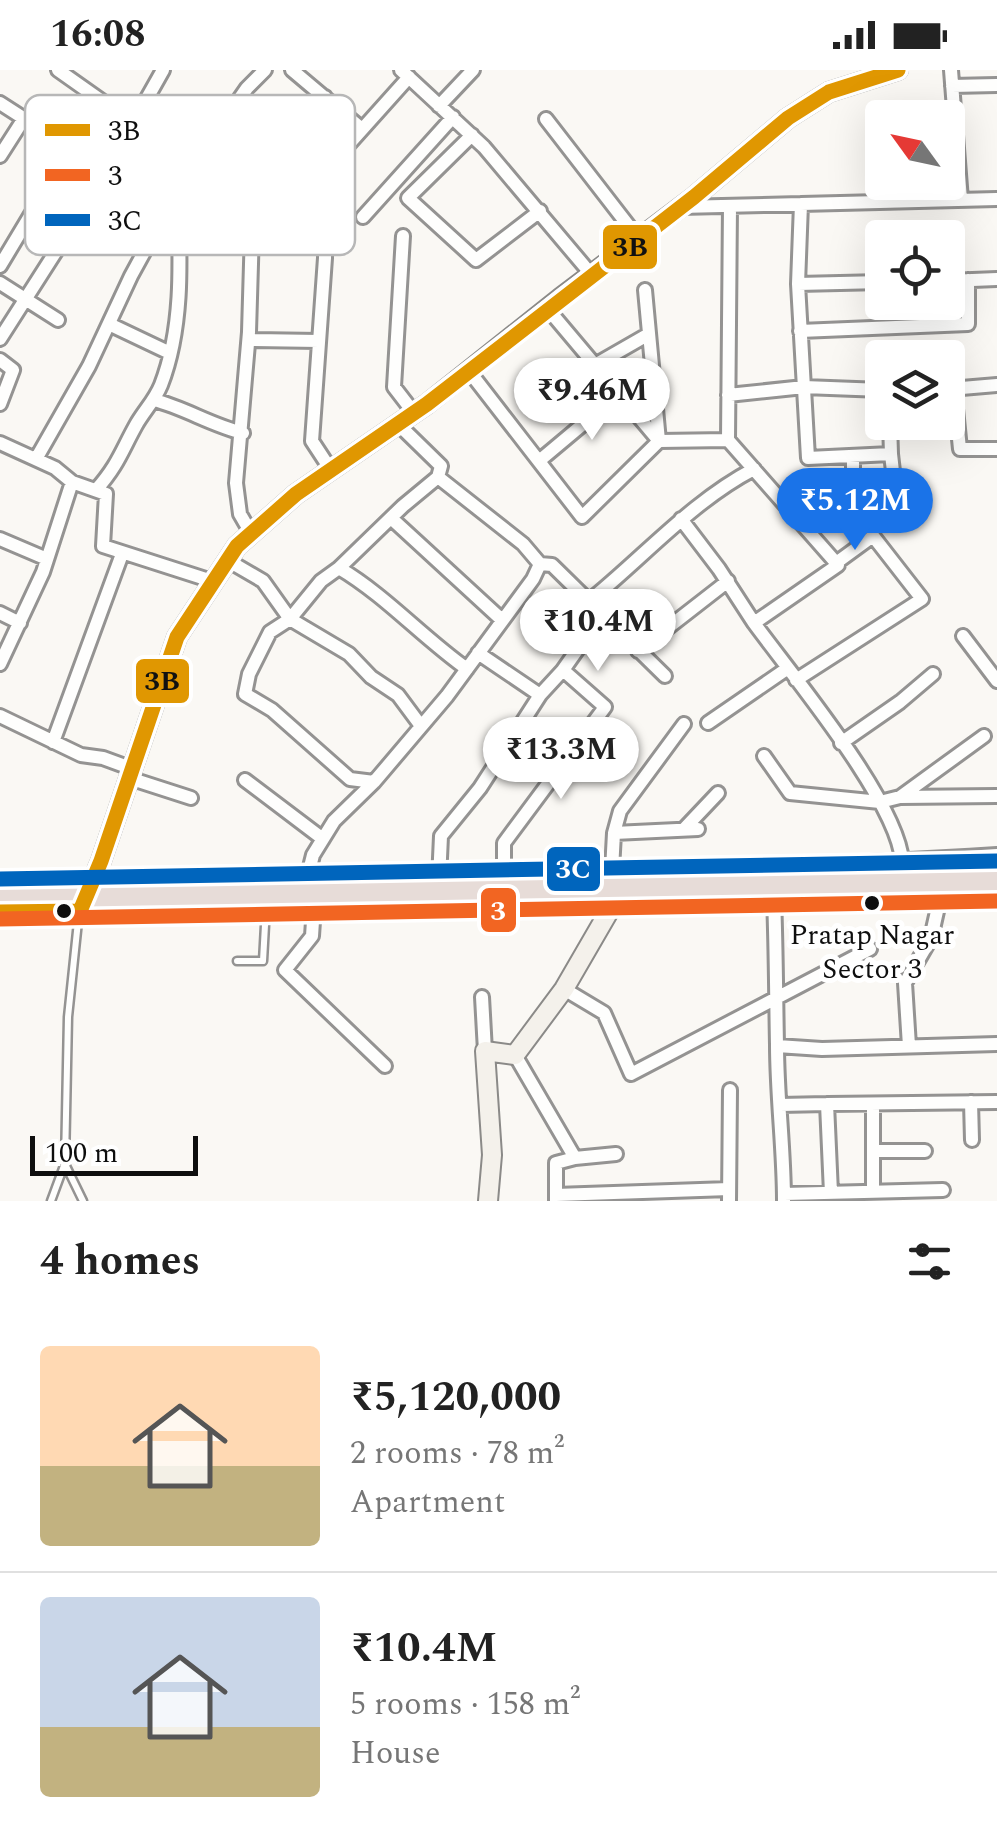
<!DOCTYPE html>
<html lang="en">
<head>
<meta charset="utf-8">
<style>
  body { margin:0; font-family:Spectral,serif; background:#f6f6f6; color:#222; height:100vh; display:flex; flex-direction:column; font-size:38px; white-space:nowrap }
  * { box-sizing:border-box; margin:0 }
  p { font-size:32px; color:#767676 }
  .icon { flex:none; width:55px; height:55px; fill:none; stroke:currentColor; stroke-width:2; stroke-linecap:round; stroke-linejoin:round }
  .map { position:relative; height:1131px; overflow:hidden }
  .drawer { display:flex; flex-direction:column; background:#fff; flex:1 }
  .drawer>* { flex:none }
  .needle { width:65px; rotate:303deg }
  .tools { position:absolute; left:865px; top:30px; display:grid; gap:20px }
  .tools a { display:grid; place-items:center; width:100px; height:100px; border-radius:10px; background:#fff; box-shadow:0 10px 40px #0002; font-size:50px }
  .scale { position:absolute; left:30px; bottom:25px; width:168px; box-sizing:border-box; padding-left:10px; border:5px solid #0e0e0e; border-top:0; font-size:28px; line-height:35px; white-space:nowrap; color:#0e0e0e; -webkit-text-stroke:8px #fff; paint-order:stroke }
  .price { position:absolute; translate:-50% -85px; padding:0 22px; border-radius:35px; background:#fff; color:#222; font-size:32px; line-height:65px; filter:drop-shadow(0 2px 5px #0008) }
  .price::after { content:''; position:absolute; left:50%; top:60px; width:30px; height:22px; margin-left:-15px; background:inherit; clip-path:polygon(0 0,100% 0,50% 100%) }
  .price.active { background:#1a73e8; color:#fff }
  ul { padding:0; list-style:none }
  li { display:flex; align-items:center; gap:30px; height:250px; padding:0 40px }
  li+li { border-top:2px solid #e0e0e0 }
  li span { display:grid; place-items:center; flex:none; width:280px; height:200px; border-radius:10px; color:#555 }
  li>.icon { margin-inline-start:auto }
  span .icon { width:120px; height:120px; fill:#fffc; stroke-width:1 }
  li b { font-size:42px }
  h2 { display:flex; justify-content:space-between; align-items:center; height:120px; padding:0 40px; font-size:42px }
  .status { display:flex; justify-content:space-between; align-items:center; height:70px; padding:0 50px; background:#fff; direction:ltr }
  .status svg { height:28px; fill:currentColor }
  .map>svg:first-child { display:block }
</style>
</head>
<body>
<div class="status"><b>16:08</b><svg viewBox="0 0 49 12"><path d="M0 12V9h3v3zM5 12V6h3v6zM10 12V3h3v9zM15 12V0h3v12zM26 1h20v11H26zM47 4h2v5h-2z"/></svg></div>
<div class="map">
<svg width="997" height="1131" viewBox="0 0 997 1131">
  <rect width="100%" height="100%" fill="#faf8f4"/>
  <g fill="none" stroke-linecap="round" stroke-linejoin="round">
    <defs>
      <path id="lane" d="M237,891H263L266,837
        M65,1094L83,1131
        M51,1131L65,1093L68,947L79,842"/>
      <path id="street" d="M58,0L133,53
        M292,0L362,59
        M401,0L484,77L591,204
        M951,0L961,130
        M952,16L997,15
        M0,33L104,100
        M439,36L473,0
        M546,49L638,168
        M472,65L408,128L476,190L540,141
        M213,67L247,18L265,0
        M283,73L325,27
        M0,86L23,50
        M332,93L409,7
        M326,122L325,188L312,371L331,400
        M801,134L798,214L808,388L891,384L890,352
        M730,136L728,370L838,495L754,553C792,605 898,732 902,791
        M680,137L997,129
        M363,147L453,47
        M403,166L394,317L414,343
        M0,196L54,106
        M948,211L997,209
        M0,213L58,250
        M798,214L882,212
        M645,220L659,371L728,370
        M109,254L170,283
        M800,261L968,254V210
        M0,269L97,117L163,0
        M249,270L319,271
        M0,290L13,300L0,334
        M595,295L649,264
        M469,301L582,447L659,371L547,238
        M950,319L997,315
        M954,319L960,379H997
        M728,325L804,317L882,320
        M154,330C185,338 211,355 243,363
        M398,354L441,396L438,407
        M0,373L55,398L72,412
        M891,384L895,419
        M853,386V418
        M36,389L89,296L131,206L191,96L211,69L222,63L254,92L249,262L236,413L240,444L251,463
        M539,391L619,324
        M96,420C118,395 121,382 136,355C144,341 155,330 161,315C184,256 180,187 178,124
        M391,448L502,550
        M681,449L719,499L754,553
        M0,469L47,489
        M227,490L263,511L290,549L349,584L371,607L398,625L421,656
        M540,494L552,495L665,606
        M339,498C386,526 422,567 467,599
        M588,532C644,487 691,432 754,399
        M0,543L20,553
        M963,566L997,611
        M638,581L728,511
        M478,583L540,625
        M0,594L43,502L72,412L106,424L103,476L212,511
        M796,610L922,529L873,466L836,493
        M0,646L81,685L103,688L133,699
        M522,653L568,686
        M708,653L788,598
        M53,672L122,484
        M841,673L900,632L933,604
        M764,686L790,723L880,732L900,727L984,666
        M129,708L191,728
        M245,710L323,769
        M900,727L997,726
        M683,760L718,723
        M614,763L698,759
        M612,800L614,763L620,741L684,654
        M504,805V773L605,637L563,600L582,573
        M439,810L441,766L480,718L540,625L563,600
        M0,814C332,804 665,806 997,785
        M303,825L313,785L334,751L374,712L447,626L533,509L540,494L523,474L438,407L403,436L339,498L321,511L290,549L270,562L249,604L245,624L272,640L350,709L374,712
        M774,828C776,877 776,926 777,975C777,1027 784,1079 784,1131
        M314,836L312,866L285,900L385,996
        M564,919L604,943L631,1004L870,879
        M482,927L485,981
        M777,976L822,979L997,974
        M909,976L905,913L931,868L940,828
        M515,985L575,1088L556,1093V1131
        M971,1032L972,1070
        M873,1034V1081
        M780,1035L827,1034
        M575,1088L616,1084
        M873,1121V1081H925
        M831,1123L827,1034L997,1032
        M784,1124L943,1120
        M556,1125L729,1119
        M729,1131L730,1020"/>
      <path id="secondary" d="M80,841L101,791L177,567L237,476L296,424L427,334L560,228L694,127L788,48L829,22L898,0
        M488,1131L492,1085L485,981L515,985L564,919L615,831"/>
      <path id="highway" d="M903,828H997
        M0,829L997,811"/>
    </defs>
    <use href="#lane" stroke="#949392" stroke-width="11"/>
    <use href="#street" stroke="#949392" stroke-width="18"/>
    <use href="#secondary" stroke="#8b8a88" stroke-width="22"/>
    <use href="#highway" stroke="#82817f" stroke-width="28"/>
    <use href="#lane" stroke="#fefefd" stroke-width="6"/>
    <use href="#street" stroke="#fefefd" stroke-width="12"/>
    <use href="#secondary" stroke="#f4f1eb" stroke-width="18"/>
    <use href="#highway" stroke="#e7dcd8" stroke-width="22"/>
    <defs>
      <path id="bus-1" d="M0,842L80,841L101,791L177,567L237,476L296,424L427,334L694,127L788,48L829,22L898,0"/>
      <path id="bus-2" d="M0,849L997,831"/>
      <path id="bus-3" d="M0,809L997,791"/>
    </defs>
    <use href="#bus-1" stroke="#fff" stroke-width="22"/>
    <use href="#bus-2" stroke="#fff" stroke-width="22"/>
    <use href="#bus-3" stroke="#fff" stroke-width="22"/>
    <use href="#bus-1" stroke="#e09701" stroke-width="15"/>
    <use href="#bus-2" stroke="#f26522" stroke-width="15"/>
    <use href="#bus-3" stroke="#0065bd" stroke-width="15"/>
  </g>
  <g fill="#0e0e0e" stroke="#fff" stroke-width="4">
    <circle cx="872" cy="833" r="9"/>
    <circle cx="64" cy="841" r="9"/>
  </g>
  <g text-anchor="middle" stroke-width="10" stroke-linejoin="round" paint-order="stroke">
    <g font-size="28" fill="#0e0e0e" stroke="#fff">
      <text x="872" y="874">Pratap Nagar<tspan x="872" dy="34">Sector 3</tspan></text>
    </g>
  </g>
  <rect x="25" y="25" width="330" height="160" rx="15" fill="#fff" stroke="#b7b7b7" stroke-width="2.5"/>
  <rect x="45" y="54" width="45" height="12" fill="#e09701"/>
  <rect x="45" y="99" width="45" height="12" fill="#f26522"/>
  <rect x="45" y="144" width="45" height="12" fill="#0065bd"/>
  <g font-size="28" fill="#0e0e0e">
    <text x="108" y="70">3B</text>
    <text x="108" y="115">3</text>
    <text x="108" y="160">3C</text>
  </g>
  <g stroke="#fff" stroke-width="4">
    <rect x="601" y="153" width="58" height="48" rx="10" fill="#e09701"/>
    <rect x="134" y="587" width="57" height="48" rx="10" fill="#e09701"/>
    <rect x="545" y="775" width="57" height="48" rx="10" fill="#0065bd"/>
    <rect x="479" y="816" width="39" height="48" rx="10" fill="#f26522"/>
  </g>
  <g font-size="28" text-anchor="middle" font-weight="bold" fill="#fff">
    <text x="573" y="808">3C</text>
    <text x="498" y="850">3</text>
  </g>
  <g font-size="28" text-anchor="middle" font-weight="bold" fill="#111">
    <text x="630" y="186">3B</text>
    <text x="162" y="620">3B</text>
  </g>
</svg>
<div class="tools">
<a><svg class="needle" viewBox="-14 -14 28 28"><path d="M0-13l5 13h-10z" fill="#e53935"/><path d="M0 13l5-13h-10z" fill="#767676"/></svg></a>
<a><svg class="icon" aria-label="locate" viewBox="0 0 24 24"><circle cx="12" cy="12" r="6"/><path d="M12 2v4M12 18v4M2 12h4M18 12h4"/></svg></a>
<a><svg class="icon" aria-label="layers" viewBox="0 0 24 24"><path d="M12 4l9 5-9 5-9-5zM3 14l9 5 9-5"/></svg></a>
</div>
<div class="scale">100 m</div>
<b class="price" style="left:592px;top:373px">₹9.46M</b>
<b class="price active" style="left:855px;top:483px">₹5.12M</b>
<b class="price" style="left:598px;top:604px">₹10.4M</b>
<b class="price" style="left:561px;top:732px">₹13.3M</b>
</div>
<section class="drawer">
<h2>4 homes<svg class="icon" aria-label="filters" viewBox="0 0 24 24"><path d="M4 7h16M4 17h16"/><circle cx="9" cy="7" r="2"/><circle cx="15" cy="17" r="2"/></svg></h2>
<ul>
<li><span style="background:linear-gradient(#ffd9b3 60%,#c2b280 0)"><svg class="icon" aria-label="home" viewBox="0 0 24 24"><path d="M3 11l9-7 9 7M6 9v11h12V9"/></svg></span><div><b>₹5,120,000</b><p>2 rooms · 78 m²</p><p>Apartment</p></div></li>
<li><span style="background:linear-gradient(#c9d6e8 65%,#c2b280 0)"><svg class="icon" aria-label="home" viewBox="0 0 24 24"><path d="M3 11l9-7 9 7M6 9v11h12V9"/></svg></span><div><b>₹10.4M</b><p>5 rooms · 158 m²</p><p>House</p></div></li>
</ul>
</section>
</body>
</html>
